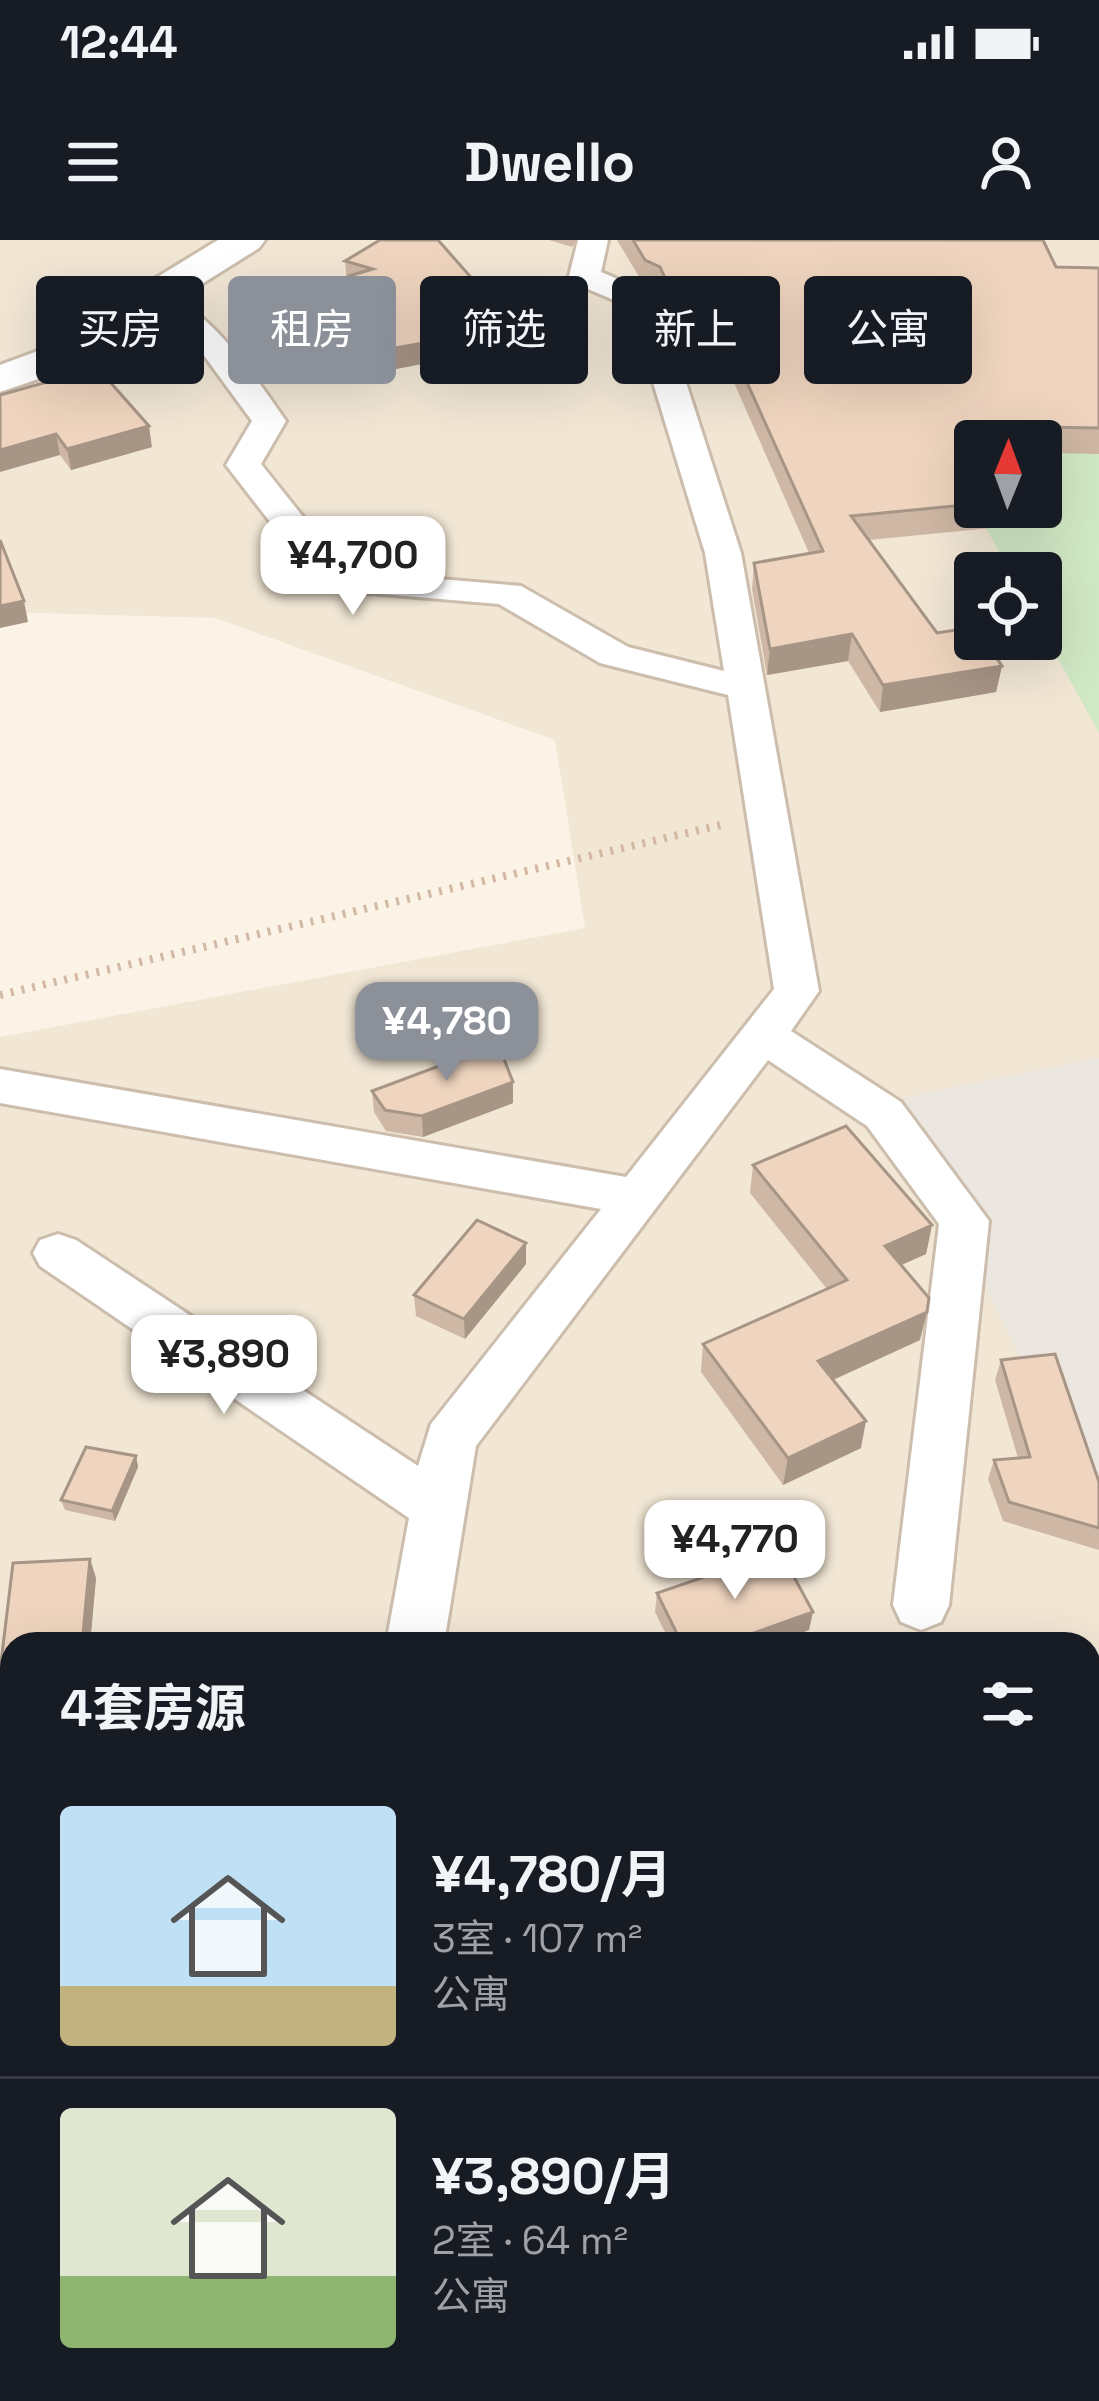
<!DOCTYPE html>
<html lang="zh">
<head>
<meta charset="utf-8">
<style>
  body { margin:0; font-family:"Space Grotesk","Noto Sans SC",sans-serif; background:#20242c; color:#f1f3f6; height:100vh; display:flex; flex-direction:column; font-size:45px; white-space:nowrap }
  * { box-sizing:border-box; margin:0 }
  p { font-size:39px; color:#9ea1a6 }
  .icon { flex:none; width:66px; height:66px; fill:none; stroke:currentColor; stroke-width:2; stroke-linecap:round; stroke-linejoin:round }
  .map { position:relative; flex:1; overflow:hidden }
  .details { position:absolute; left:0px; top:1392px; width:1101px; height:771px; display:flex; flex-direction:column; background:#171b24; border-radius:36px 36px 0 0; box-shadow:0 12px 48px #0002 }
  .details>* { flex:none }
  .hud { position:absolute; left:36px; top:36px; width:1029px; height:108px; display:flex; gap:24px }
  .needle { width:78px; rotate:1deg }
  .fabs { position:absolute; left:954px; top:180px; display:grid; gap:24px }
  .fabs a { display:grid; place-items:center; width:108px; height:108px; border-radius:12px; background:#171b24; box-shadow:0 12px 48px #0002; font-size:60px }
  .price { position:absolute; translate:-50% -102px; padding:0 27px; border-radius:24px; background:#fff; color:#222; font-size:39px; line-height:78px; filter:drop-shadow(0 3px 6px #0008) }
  .price::after { content:''; position:absolute; left:50%; top:72px; width:36px; height:27px; margin-left:-18px; background:inherit; clip-path:polygon(0 0,100% 0,50% 100%) }
  .price.active { background:#8c9099; color:#fff }
  ul { padding:0; list-style:none }
  li { display:flex; align-items:center; gap:36px; height:300px; padding:0 60px }
  li+li { border-top:3px solid #363941 }
  li span { display:grid; place-items:center; flex:none; width:336px; height:240px; border-radius:12px; color:#555 }
  li>.icon { margin-inline-start:auto }
  span .icon { width:144px; height:144px; fill:#fffc; stroke-width:1 }
  li b { font-size:51px }
  h2 { display:flex; justify-content:space-between; align-items:center; height:144px; padding:0 60px; font-size:51px }
  .tag { padding:0 42px; border-radius:12px; background:#171b24; box-shadow:0 12px 48px #0002; font-size:42px; line-height:108px }
  .tag.active { background:#8c9099; color:#fff }
  .status { display:flex; justify-content:space-between; align-items:center; height:84px; padding:0 60px; background:#171b24; direction:ltr }
  .status svg { height:33px; fill:currentColor }
  header { display:flex; justify-content:space-between; align-items:center; height:156px; padding:0 60px; background:#171b24; font-size:54px; font-weight:800 }
  .map>svg:first-child { display:block }
</style>
</head>
<body>
<div class="status"><b>12:44</b><svg viewBox="0 0 49 12"><path d="M0 12V9h3v3zM5 12V6h3v6zM10 12V3h3v9zM15 12V0h3v12zM26 1h20v11H26zM47 4h2v5h-2z"/></svg></div>
<header><svg class="icon" aria-label="menu" viewBox="0 0 24 24"><path d="M4 6h16M4 12h16M4 18h16"/></svg>Dwello<svg class="icon" aria-label="person" viewBox="0 0 24 24"><circle cx="12" cy="8" r="4"/><path d="M4 21q1-7 8-7t8 7"/></svg></header>
<div class="map">
<svg width="1099" height="2161" viewBox="0 0 1099 2161">
  <rect width="100%" height="100%" fill="#fbf4e6"/>
  <path fill="#f2e7d5" fill-rule="evenodd" d="M0,0H1099V1498L1089,1503V1404H12V2151H1044L1048,2161H0V797L585,688L555,500L215,378L0,372ZM975,201H1041V267H975ZM975,333H1041V399H975Z"/>
  <path fill="#ebe6e0" d="M1099,818V1276L892,860Z"/>
  <path fill="#d1e8c5" fill-rule="evenodd" d="M914,158L1099,174V493L1041,388V333H1011ZM975,201H1041V267H975Z
    M1089,1509L1099,1532V1941L1089,1923Z"/>
  <g fill="none" stroke-linecap="round" stroke-linejoin="round">
    <defs>
      <path id="minor" d="M578,0H608L601,32L655,55L660,62L741,313L819,751L791,791L901,862L989,981L949,1365L941,1382L921,1390L901,1382L893,1365L939,984L867,886L768,820L476,1206L444,1404H386L409,1278L40,1026L33,1013L40,1000L58,994L76,1000L418,1226L431,1184L601,969L0,863V829L626,937L774,749L728,455L600,423L499,364L322,349L226,225L252,181L192,99L132,60L137,53C193,39 258,142 286,181L261,224L346,331L521,346L628,407L724,431L705,313L630,67L574,43L569,36Z
        M818,2151H897L901,2161H822Z"/>
      <path id="tertiary" d="M218,0H265L259,8L65,130L0,152V125L35,112Z"/>
    </defs>
    <use href="#minor" stroke="#ccbdad" stroke-width="6"/>
    <use href="#tertiary" stroke="#ccbdad" stroke-width="6"/>
    <path stroke="#d3b9a3" stroke-width="8" stroke-dasharray="3 8" stroke-linecap="butt" d="M0,755L725,584"/>
    <use href="#minor" fill="#fff" fill-rule="evenodd"/>
    <use href="#tertiary" fill="#fff" fill-rule="evenodd"/>
  </g>
  <path fill="#ceb7a4" d="M549,0H576L572,7Z
    M617,0H1043L1056,27L1099,28V214L1044,213L1041,229V201H975V267H995L991,288L869,300L937,393L1002,426L996,452L880,472L848,421L767,435L752,349L754,323L809,313L702,70L669,74L659,52L644,45Z
    M345,21L491,60L492,80L458,71L437,76L453,118L396,129L351,57L350,42L347,41Z
    M0,155L152,207L71,230L60,215Z
    M372,851L513,863L423,897L386,891L374,872Z
    M753,925L932,985L926,1014L901,1025L920,1100L833,1140L861,1208L783,1245L701,1132L703,1104L827,1049L750,953Z
    M526,1024L465,1099L416,1076L414,1055Z
    M1001,1120L1099,1242V1310L1003,1281L988,1239L994,1220L1018,1218L995,1140Z
    M136,1216L138,1227L115,1281L65,1270L61,1260Z
    M90,1319L96,1338L90,1404H12V1449H8L0,1431L13,1323Z
    M657,1353L809,1390L771,1404H671L655,1372Z"/>
  <path fill="#a79586" d="M703,45L702,70L669,74L670,49Z
    M457,51L458,71L426,78L425,58Z
    M452,98L453,118L396,129L395,108Z
    M149,186L152,207L71,230L67,209Z
    M56,194L60,215L0,232V210Z
    M24,361L28,382L0,388V366Z
    M852,394L848,421L767,435L770,409Z
    M1002,426L996,452L880,472L883,445Z
    M513,842V863L423,897L422,876Z
    M932,985L926,1014L879,1035L885,1006Z
    M526,1003V1024L465,1099L464,1079Z
    M927,1072L920,1100L813,1149L818,1121Z
    M866,1181L861,1208L783,1245L788,1218Z
    M136,1216L138,1227L115,1281L112,1271Z
    M90,1319L96,1338L90,1404H82Z
    M813,1372L809,1390L771,1404H723Z
    M212,2151H221L220,2161H211Z"/>
  <path fill="#efd5bf" stroke="#a79586" stroke-width="3" d="M380,0H438L491,60L457,51L425,58L452,98L395,108L349,36L373,29L345,21Z
    M633,0H1043L1056,27L1099,28V188L1040,187L1045,209H1041V201H975V215L969,216L975,226V264L851,276L937,393L975,387V399H984L1002,426L883,445L852,394L770,409L754,323L823,311L703,45L670,49L660,27L645,20Z
    M83,132L86,136L102,133L149,186L67,209L56,194L0,210V155Z
    M0,300L24,361L0,366Z
    M498,804L513,842L422,876L385,870L372,851Z
    M846,886L932,985L885,1006L929,1058L927,1072L818,1121L866,1181L788,1218L703,1104L847,1040L753,925Z
    M477,980L526,1003L464,1079L414,1055Z
    M1055,1114L1099,1242V1288L1009,1262L994,1220L1030,1217L1001,1120Z
    M86,1207L136,1216L112,1271L61,1260Z
    M780,1311L813,1372L723,1404H682L657,1353Z
    M90,1319L82,1404H12V1431H0L13,1323Z
    M132,2151H212L211,2161H131Z
    M359,2151H438V2161H358Z
    M651,2151H704V2161H651Z"/>
</svg>
<div class="fabs">
<a><svg class="needle" viewBox="-14 -14 28 28"><path d="M0-13l5 13h-10z" fill="#e53935"/><path d="M0 13l5-13h-10z" fill="#9ea1a6"/></svg></a>
<a><svg class="icon" aria-label="locate" viewBox="0 0 24 24"><circle cx="12" cy="12" r="6"/><path d="M12 2v4M12 18v4M2 12h4M18 12h4"/></svg></a>
</div>
<b class="price" style="left:353px;top:378px">¥4,700</b>
<b class="price active" style="left:447px;top:844px">¥4,780</b>
<b class="price" style="left:224px;top:1177px">¥3,890</b>
<b class="price" style="left:735px;top:1362px">¥4,770</b>
<div class="hud">
<a class="tag">买房</a>
<a class="tag active">租房</a>
<a class="tag">筛选</a>
<a class="tag">新上</a>
<a class="tag">公寓</a>
</div>
<section class="details">
<h2>4套房源<svg class="icon" aria-label="filters" viewBox="0 0 24 24"><path d="M4 7h16M4 17h16"/><circle cx="9" cy="7" r="2"/><circle cx="15" cy="17" r="2"/></svg></h2>
<ul>
<li><span style="background:linear-gradient(#bfe0f5 75%,#c2b280 0)"><svg class="icon" aria-label="home" viewBox="0 0 24 24"><path d="M3 11l9-7 9 7M6 9v11h12V9"/></svg></span><div><b>¥4,780/月</b><p>3室 · 107 m²</p><p>公寓</p></div></li>
<li><span style="background:linear-gradient(#dfe7d0 70%,#8fb573 0)"><svg class="icon" aria-label="home" viewBox="0 0 24 24"><path d="M3 11l9-7 9 7M6 9v11h12V9"/></svg></span><div><b>¥3,890/月</b><p>2室 · 64 m²</p><p>公寓</p></div></li>
</ul>
</section>
</div>
</body>
</html>
